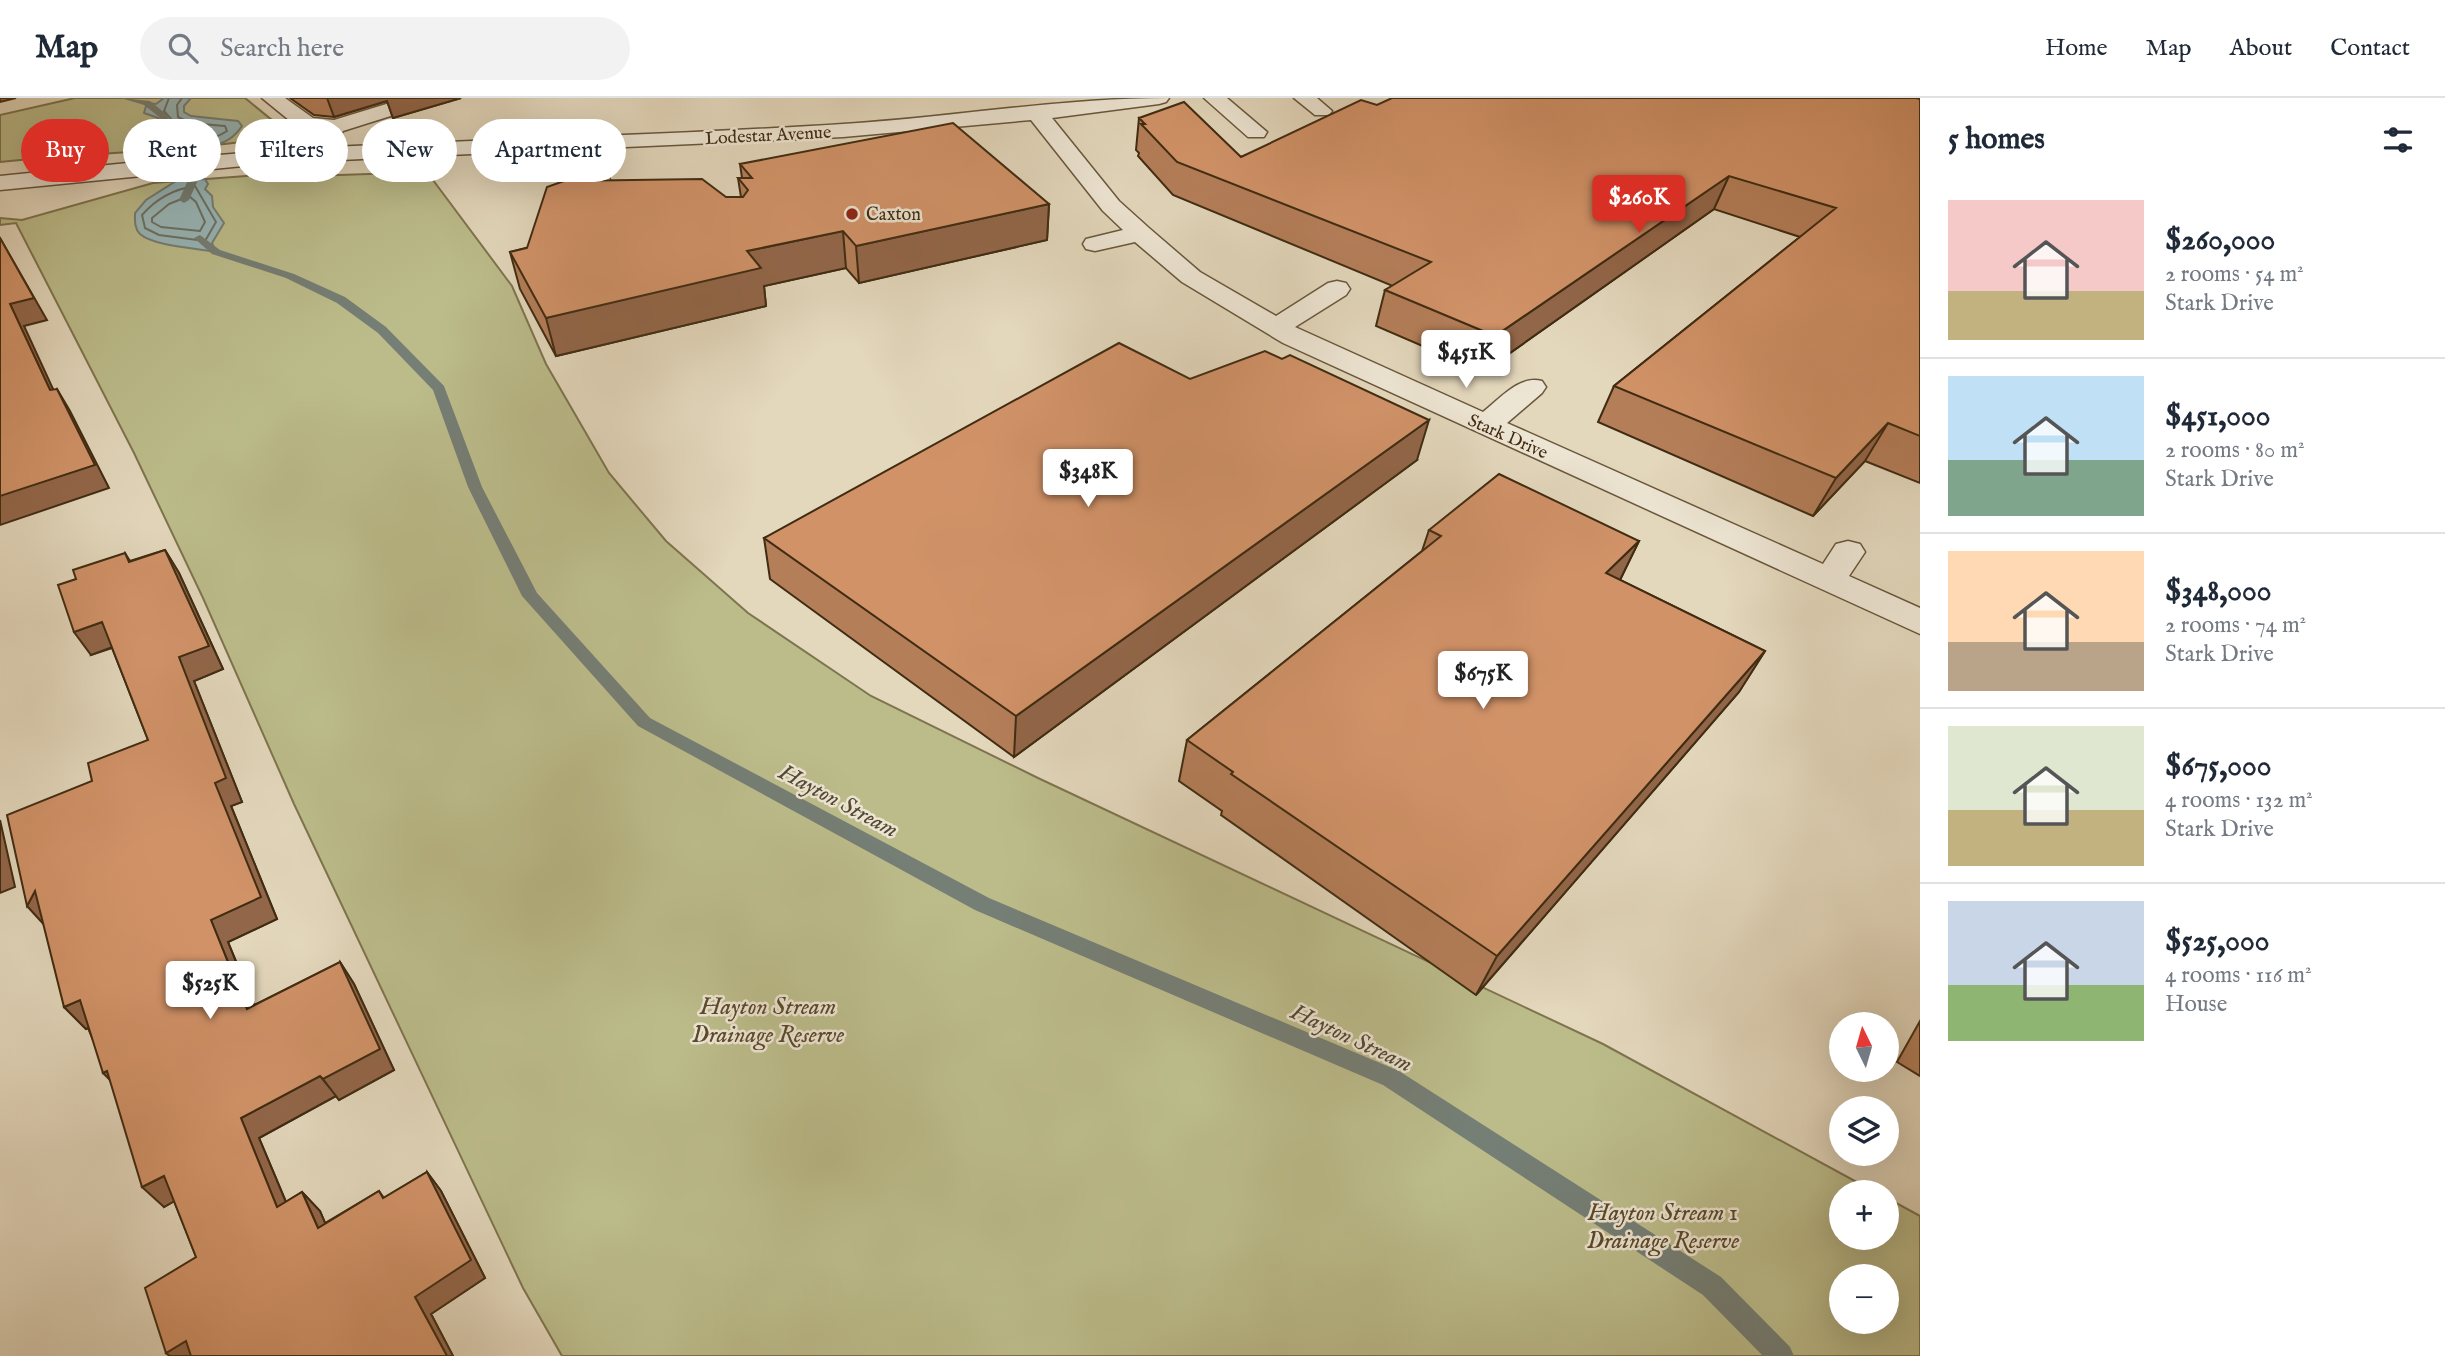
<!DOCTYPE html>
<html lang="en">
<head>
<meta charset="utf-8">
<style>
  body { margin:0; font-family:"IM FELL English",serif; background:#f2f2f3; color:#1f2937; height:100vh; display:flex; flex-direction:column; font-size:26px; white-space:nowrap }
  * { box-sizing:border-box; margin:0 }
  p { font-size:23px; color:#747a83 }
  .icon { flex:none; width:38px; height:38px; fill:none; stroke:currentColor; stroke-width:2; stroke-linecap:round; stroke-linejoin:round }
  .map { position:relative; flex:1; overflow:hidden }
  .panel { display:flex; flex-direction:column; background:#fff; width:525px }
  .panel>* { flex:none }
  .banner { position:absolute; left:21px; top:21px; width:665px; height:63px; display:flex; gap:14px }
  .needle { width:46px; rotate:355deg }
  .fabs { position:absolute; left:1829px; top:914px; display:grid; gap:14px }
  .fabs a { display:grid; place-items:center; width:70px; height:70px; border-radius:50%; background:#fff; box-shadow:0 7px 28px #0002; font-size:35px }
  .price { position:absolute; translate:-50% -60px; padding:0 16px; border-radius:7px; background:#fff; color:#222; font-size:23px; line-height:46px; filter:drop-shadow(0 2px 4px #0008) }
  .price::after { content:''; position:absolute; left:50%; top:42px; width:21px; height:16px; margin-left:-10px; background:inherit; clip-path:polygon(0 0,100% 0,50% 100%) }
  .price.on { background:#d93025; color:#fff }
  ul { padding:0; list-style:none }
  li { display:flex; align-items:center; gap:21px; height:175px; padding:0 28px }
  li+li { border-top:2px solid #e0e1e3 }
  li span { display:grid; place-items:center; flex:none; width:196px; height:140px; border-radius:0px; color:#555 }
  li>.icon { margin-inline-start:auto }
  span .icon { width:84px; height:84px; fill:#fffc; stroke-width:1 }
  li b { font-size:30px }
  h2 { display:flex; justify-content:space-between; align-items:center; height:84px; padding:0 28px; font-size:30px }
  .pill { padding:0 24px; border-radius:32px; background:#fff; box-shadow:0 7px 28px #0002; font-size:24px; line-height:63px }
  .pill.on { background:#d93025; color:#fff }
  header { display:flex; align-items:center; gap:42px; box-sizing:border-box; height:98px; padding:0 35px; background:#fff; border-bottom:2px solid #e0e1e3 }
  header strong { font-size:33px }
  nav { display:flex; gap:38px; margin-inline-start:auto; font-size:24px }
  .search { width:490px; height:63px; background:#f2f2f3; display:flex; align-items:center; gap:18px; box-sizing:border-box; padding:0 24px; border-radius:38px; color:#747a83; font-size:26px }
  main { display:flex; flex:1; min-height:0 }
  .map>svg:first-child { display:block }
</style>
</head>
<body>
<header>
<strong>Map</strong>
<div class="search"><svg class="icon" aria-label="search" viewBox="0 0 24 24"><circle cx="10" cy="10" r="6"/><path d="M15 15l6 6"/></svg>Search here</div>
<nav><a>Home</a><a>Map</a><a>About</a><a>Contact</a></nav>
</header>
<main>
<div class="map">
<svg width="1920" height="1258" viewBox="0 0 1920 1258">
  <rect width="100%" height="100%" fill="#e3d7bc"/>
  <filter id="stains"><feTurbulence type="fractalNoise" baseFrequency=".00286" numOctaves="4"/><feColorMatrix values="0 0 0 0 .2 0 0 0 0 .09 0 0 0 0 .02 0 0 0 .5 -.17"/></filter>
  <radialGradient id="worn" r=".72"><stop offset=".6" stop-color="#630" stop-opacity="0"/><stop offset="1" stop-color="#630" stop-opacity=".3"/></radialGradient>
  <path fill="#bcbc8b" stroke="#7e744e" stroke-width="2" fill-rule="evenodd" d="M75,0H245L289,36C194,55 96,53 0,64V17Z
    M427,74L512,188L546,266L609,375L666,443L748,515L871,598L1038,680L1603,946L1875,1094H1841V1139H1886L1887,1100L1920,1118V1258H562L523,1190L294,706L203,500L134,355L16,125L0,127V120L22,122L153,85L273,76L310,78ZM1841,1178H1886V1223H1841Z"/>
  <path fill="#98b7b9" stroke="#757f76" stroke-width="2" d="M164,0H191L184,8V14L191,18L238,23L242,28C227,51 195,55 173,37C170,35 170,31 168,28C163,20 152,18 144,15L147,5L156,6Z
    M205,81L208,86L205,91L212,98L213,109L224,125L212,145L216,154C197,150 153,148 140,136C134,130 135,122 135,115L146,102L176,83Z"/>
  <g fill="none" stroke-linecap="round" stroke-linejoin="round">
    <path stroke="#6c7266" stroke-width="2" d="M169,0L164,13C183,34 196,53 227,33L225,28L190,25L178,19L177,7L182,0
      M195,88L216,124L205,143L159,137L145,130L142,117C156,101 174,91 195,88Z
      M189,98L196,104L205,124L200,133L161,129L152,124V120L169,106Z"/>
    <path fill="#757f76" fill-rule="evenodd" d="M121,0L150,3L171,20L163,22L144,7Z
      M187,33H193L214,46L189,102L184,105L179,102L204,47L187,37Z
      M200,137L220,152L294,176L345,199L386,229L444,288L482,389L537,495L650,620L989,800L1399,973L1721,1179L1790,1249L1794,1258H1763L1703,1197L1383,987L975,812L638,628L522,498L468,389L433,292L378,235L337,205L286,180L212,156L194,140Z"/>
    <defs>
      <path id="minor" d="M262,0H285L313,20L334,22L406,0H438L435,4L343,33L331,49C501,41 672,37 843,26C952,19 1061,0 1169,0L1166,4L1159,6L1052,20L1119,103L1149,130L1200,174L1276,218L1328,185L1337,183L1346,185L1350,191L1346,197L1295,229L1483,314C1501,300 1519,277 1542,283L1546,289L1542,295L1507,325L1823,466L1836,446L1848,443L1860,446L1865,454L1849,478L1920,510V536L1283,245L1182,184L1135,144L1095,153L1086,151L1083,146L1086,141L1123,132L1103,113L1031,22L843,39L604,50L610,83L653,88L657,93L653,98L645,100L592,94L588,89L582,51L275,65L0,92V78L157,62L307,50L320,33L300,31Z
        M1204,0H1227L1267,34L1264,39H1248Z
        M1294,0H1317L1332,13L1329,17H1315Z"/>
    </defs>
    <use href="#minor" stroke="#69573c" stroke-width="3"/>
    <use href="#minor" fill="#ede5d3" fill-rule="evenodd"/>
  </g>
  <path fill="#b47e59" stroke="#402c12" stroke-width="2" d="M290,0H461L393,20L387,3L334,19L314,17Z
    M1920,1V385L1865,363L1813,418L1598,324L1614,288L1800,139L1714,111L1483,274L1376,228L1385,192L1393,188L1173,97L1138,58L1139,55L1136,52L1139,20L1241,59L1377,7Z
    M740,66L1049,106L1047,142L859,185L846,170L764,188L766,208L556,258L520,191L510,154L726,99H741L738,80H742Z
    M1190,281L1417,362L1014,659L770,481L764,440Z
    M1429,432L1639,443L1620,482L1765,553L1739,594L1476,897L1221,717L1222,713L1179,683L1187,642L1422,453Z
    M165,452L179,475L223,571L194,583L242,704L231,708L277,821L228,844L254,907L340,864L354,886L394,972L339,1002L336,998L259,1040L286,1104L302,1094L320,1113L325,1125L379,1093L384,1100L427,1074L441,1093L485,1180L431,1216L453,1258H170L166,1255L196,1159L174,1103L164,1109L88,930L86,931L64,909L92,683L148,642L112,550L91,557L125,455L130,463Z
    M1920,923V978L1897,964Z"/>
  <path fill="#926649" stroke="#402c12" stroke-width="2" d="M0,0H16L0,4Z
    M327,0H461L393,20L387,3L334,19Z
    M1729,78L1714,111L1483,274L1495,238Z
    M1049,106L1047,142L859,185L856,148Z
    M843,133L846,170L764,188L766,208L556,258L546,220L747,153Z
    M0,140L47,222L24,228L64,315L50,292L10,206Z
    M57,291L70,313L109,390L0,427V398Z
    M1429,322L1417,362L1014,659L1016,618Z
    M1888,325L1865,363L1813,418L1836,380Z
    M1639,443L1619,484L1606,475Z
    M165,452L179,475L223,571L194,583L242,704L231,708L277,821L228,844L264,933L247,911L211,822L215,685L179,559Z
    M102,524L118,547L91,557L74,534Z
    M1765,553L1739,594L1476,897L1497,858Z
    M0,722L15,789L0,795Z
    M35,793L48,831L27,808Z
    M340,864L354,886L394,972L339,1002L323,981Z
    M80,902L101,924L86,931L64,909Z
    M107,973L124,996L103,975Z
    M320,978L336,998L259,1040L296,1128L277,1109L241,1020Z
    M427,1074L441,1093L485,1180L431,1216L453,1258H447L415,1199Z
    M164,1078L185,1097L164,1109L142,1089Z
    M302,1094L320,1113L335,1148L318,1130Z
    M186,1243L207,1258H170L166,1255Z"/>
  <path fill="#d19268" stroke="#402c12" stroke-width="2" d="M1392,0H1916L1920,1V338L1888,325L1836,380L1614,288L1836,110L1729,78L1495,238L1385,192L1431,164L1177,64L1141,26H1145L1139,20L1184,4L1241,59L1361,2L1377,7Z
    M953,25L1049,106L856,148L843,133L747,153L761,170L546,220L510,154L527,150L547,89L564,83L702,81L726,99H743L748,92L738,80H752L740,66Z
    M0,140L34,200L10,206L50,292L57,291L95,367L0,398Z
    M1119,245L1190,281L1265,253L1282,261L1290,257L1429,322L1016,618L764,440Z
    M1499,376L1639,443L1606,475L1765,553L1497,858L1231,676L1233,674L1187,642L1441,438L1429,432Z
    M165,452L209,548L179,559L226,680L215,685L261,799L211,822L247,911L340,864L380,951L323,981L320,978L241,1020L277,1109L302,1094L318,1130L379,1093L383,1100L427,1074L471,1162L415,1199L447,1258H191L186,1243L166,1255L145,1190L196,1159L164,1078L142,1089L107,973L103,975L80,902L64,909L35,793L27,808L7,717L92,683L88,665L148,642L102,524L74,534L58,487L76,481L73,472L125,455L129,464Z"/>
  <circle fill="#8f2418" stroke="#ede5d3" stroke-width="2.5" cx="852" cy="116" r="7"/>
  <g text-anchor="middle" stroke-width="5" stroke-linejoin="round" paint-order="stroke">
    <g font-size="18" fill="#402c12" stroke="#ede5d3">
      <text transform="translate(768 37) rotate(-3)" y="6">Lodestar Avenue</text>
      <text transform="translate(1508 338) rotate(24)" y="6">Stark Drive</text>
    </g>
    <g font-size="18" fill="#402c12" stroke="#ede5d3" text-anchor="start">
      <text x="866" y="122">Caxton</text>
    </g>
    <g font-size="23" font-style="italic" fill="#524833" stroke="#ede5d3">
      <text transform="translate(839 702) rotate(28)" y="8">Hayton Stream</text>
      <text transform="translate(1352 939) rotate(25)" y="8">Hayton Stream</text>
    </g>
    <g font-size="24" font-style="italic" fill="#59492a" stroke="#ede5d3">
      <text x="768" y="916">Hayton Stream<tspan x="768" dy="28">Drainage Reserve</tspan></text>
      <text x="1663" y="1122">Hayton Stream 1<tspan x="1663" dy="28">Drainage Reserve</tspan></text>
    </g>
  </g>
  <rect width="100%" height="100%" filter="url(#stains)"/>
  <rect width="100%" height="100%" fill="url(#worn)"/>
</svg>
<div class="fabs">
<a><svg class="needle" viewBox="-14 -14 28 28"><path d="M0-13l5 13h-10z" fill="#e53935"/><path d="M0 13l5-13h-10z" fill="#747a83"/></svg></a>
<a><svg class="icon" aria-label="layers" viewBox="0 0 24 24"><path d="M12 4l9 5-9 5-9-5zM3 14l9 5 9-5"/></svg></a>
<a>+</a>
<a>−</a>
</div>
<b class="price on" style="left:1639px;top:137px">$260K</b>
<b class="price" style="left:1466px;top:292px">$451K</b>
<b class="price" style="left:1088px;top:411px">$348K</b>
<b class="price" style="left:1483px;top:613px">$675K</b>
<b class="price" style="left:210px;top:923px">$525K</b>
<div class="banner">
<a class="pill on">Buy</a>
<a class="pill">Rent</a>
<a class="pill">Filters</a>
<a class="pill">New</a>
<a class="pill">Apartment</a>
</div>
</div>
<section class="panel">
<h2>5 homes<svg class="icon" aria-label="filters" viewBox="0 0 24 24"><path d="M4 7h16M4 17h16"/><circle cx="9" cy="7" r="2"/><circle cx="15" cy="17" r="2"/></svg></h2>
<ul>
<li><span style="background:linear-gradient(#f6c9c9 65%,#c2b280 0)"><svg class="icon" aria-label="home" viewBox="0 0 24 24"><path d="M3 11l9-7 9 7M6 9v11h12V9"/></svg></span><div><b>$260,000</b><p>2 rooms · 54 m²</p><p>Stark Drive</p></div></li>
<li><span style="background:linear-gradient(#bfe0f5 60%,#7fa58c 0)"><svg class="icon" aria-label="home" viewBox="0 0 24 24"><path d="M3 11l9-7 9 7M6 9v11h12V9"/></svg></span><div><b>$451,000</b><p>2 rooms · 80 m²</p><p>Stark Drive</p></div></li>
<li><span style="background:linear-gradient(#ffd9b3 65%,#b9a48a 0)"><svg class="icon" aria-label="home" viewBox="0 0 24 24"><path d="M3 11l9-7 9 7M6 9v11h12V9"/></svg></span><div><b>$348,000</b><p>2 rooms · 74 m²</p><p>Stark Drive</p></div></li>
<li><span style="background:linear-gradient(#dfe7d0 60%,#c2b280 0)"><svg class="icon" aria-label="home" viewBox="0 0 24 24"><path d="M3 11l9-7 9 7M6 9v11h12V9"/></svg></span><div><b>$675,000</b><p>4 rooms · 132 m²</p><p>Stark Drive</p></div></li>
<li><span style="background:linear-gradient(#c9d6e8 60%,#8fb573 0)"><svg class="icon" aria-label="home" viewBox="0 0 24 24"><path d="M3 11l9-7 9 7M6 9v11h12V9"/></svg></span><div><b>$525,000</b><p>4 rooms · 116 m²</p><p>House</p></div></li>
</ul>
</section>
</main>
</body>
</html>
